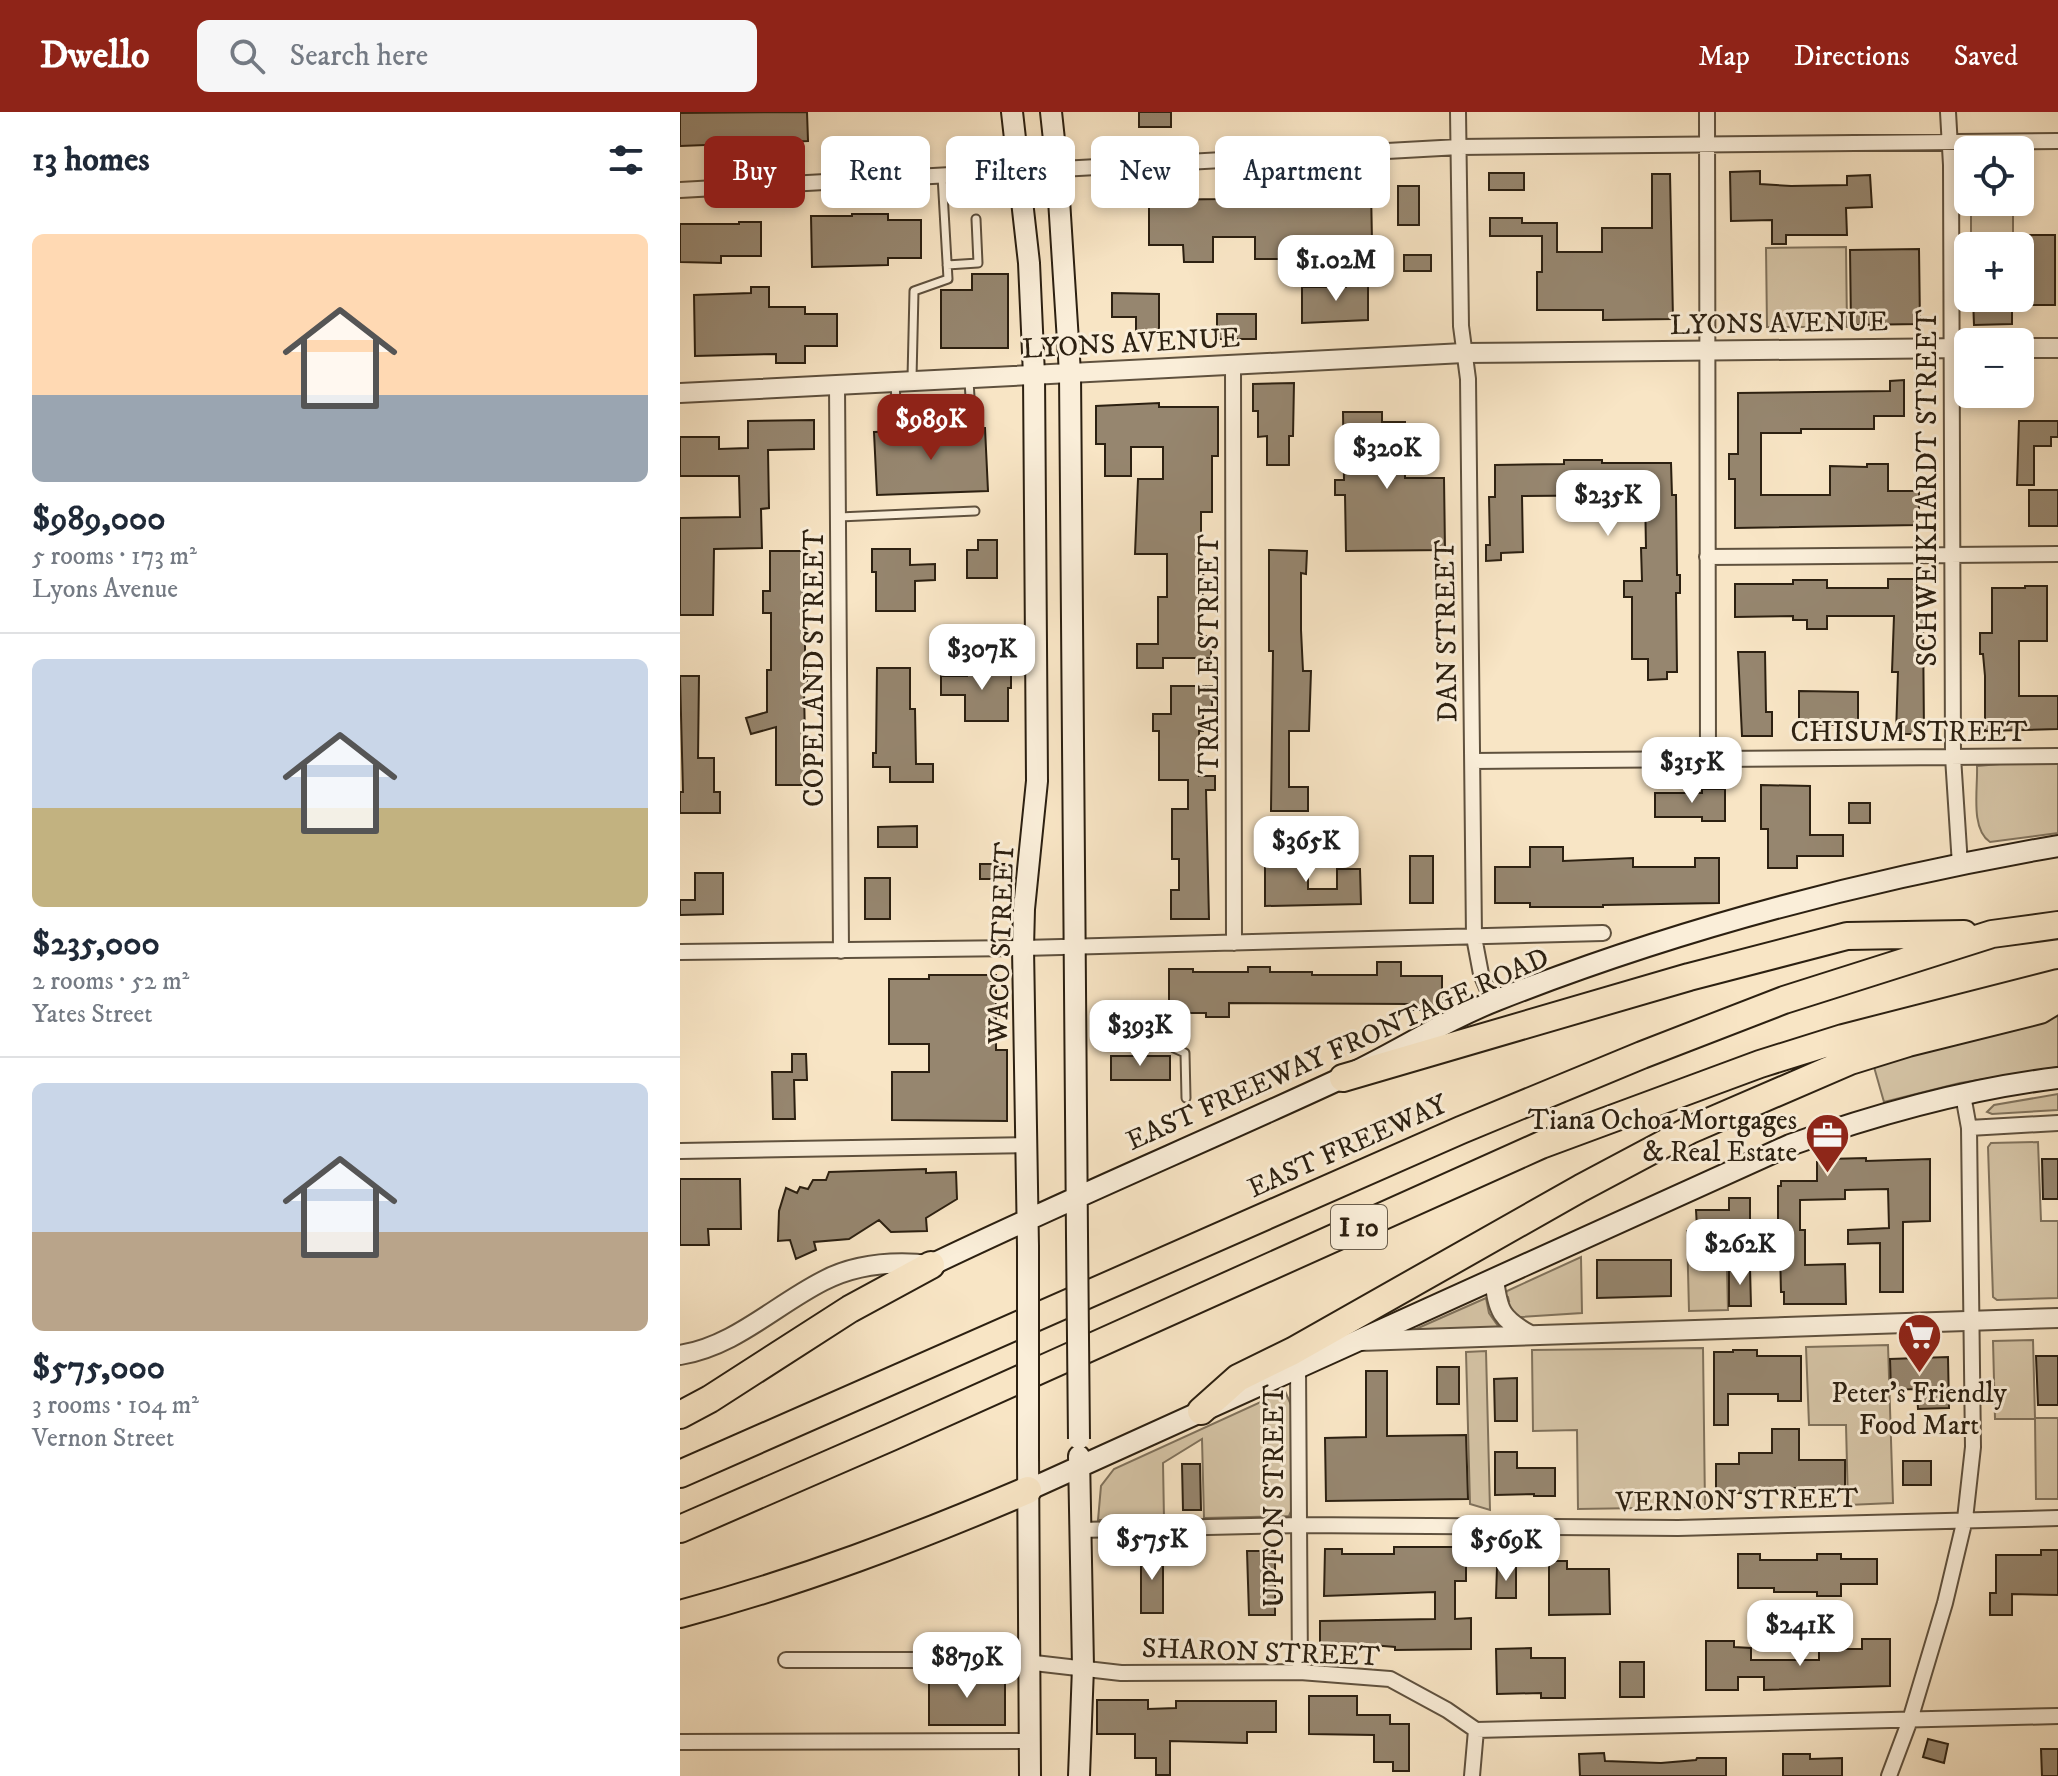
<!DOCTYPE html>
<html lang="en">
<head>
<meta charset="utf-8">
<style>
  body { margin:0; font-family:"IM FELL DW Pica",serif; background:#f6f6f7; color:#1f2937; height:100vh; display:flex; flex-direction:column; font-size:30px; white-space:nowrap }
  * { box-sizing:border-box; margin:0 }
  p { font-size:26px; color:#747a83 }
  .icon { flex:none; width:44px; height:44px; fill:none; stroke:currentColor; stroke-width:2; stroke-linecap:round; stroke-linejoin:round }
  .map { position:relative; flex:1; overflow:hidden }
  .side { display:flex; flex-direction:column; background:#fff; width:680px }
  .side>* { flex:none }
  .hud { position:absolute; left:24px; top:24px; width:760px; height:72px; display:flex; gap:16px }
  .buttons { position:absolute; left:1274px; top:24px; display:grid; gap:16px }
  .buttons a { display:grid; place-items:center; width:80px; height:80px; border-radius:12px; background:#fff; box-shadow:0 4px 12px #0003; font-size:40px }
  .price { position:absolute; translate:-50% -68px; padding:0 18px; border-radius:16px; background:#fff; color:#222; font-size:26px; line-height:52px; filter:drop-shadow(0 2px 4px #0008) }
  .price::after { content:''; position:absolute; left:50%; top:48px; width:24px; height:18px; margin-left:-12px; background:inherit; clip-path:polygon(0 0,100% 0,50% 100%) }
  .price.on { background:#8f2418; color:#fff }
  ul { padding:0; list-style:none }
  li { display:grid; align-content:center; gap:16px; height:424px; padding:0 32px }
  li+li { border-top:2px solid #e0e1e3 }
  li span { display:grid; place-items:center; height:248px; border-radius:12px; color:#555 }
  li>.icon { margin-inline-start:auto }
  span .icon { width:144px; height:144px; fill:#fffc; stroke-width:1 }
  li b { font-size:34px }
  h2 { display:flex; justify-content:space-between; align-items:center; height:96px; padding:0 32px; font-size:34px }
  .tag { padding:0 28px; border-radius:12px; background:#fff; box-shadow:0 4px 12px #0003; font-size:28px; line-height:72px }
  .tag.on { background:#8f2418; color:#fff }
  header { display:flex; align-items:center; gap:48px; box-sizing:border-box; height:112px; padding:0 40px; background:#8f2418; color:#fff }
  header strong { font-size:38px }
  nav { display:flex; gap:44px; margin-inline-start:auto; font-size:28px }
  .search { width:560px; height:72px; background:#f6f6f7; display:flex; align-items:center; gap:20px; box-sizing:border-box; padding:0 28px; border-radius:12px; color:#747a83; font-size:30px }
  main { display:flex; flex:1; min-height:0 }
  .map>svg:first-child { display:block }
</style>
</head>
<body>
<header>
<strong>Dwello</strong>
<div class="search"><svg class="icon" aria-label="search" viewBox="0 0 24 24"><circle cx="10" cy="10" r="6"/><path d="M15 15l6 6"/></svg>Search here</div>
<nav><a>Map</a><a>Directions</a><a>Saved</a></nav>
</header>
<main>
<section class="side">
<h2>13 homes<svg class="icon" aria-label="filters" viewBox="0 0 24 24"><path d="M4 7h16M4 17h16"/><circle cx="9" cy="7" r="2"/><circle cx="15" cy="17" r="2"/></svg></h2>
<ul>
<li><span style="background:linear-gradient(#ffd9b3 65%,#9aa5b1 0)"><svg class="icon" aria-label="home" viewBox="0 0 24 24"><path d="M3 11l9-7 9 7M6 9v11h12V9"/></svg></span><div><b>$989,000</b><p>5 rooms · 173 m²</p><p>Lyons Avenue</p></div></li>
<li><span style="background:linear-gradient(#c9d6e8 60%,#c2b280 0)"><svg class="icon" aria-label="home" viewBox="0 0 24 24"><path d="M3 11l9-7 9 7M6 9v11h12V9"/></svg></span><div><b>$235,000</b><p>2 rooms · 52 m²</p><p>Yates Street</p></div></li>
<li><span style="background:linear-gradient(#c9d6e8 60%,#b9a48a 0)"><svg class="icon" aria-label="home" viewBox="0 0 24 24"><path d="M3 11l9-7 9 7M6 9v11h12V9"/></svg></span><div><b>$575,000</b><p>3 rooms · 104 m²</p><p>Vernon Street</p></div></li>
</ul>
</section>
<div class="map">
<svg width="1378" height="1664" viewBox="0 0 1378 1664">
  <rect width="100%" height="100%" fill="#f8e5c5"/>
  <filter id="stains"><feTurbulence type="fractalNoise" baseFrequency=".0025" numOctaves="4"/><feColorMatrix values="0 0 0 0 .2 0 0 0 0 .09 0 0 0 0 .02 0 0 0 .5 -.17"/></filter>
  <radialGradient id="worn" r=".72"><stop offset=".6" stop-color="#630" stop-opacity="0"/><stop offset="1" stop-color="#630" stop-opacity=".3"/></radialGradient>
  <path fill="#d5c4a6" stroke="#80725c" stroke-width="2" d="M1291,90H1333V134H1291Z
    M1166,135L1167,215H1087L1086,136Z
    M1354,649H1378V721L1310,730C1290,717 1298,676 1297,654Z
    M1378,904V955L1280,971L1204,990L1194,955L1266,930Z
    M1378,982V998L1312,1002L1307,1000L1314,993Z
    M1358,1030L1361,1109H1378V1186L1317,1188L1313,1185L1308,1035L1311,1031Z
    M1046,1118L1048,1198L1009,1199L1007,1119Z
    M901,1145L902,1201L841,1205L840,1207L832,1202L825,1189H829L828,1185L825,1184L827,1179Z
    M806,1186L809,1201L818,1214V1219L729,1220Z
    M1353,1228L1355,1306H1378V1387H1356L1355,1307H1315L1313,1229Z
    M1208,1233L1213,1391L1168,1393L1166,1313H1129L1126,1235Z
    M1023,1236L1025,1395L898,1397L897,1318L853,1319L852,1238Z
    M806,1239L810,1398L790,1392L786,1240Z
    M605,1279L611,1293L612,1397L609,1404L524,1406L522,1327L483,1351L484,1407L418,1408L421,1374L434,1357Z"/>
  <path fill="#96866f" stroke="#2c2011" stroke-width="2" d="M127,0L128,29L0,34V1Z
    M459,0H491V15H459Z
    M1080,59V72L1111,74L1167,73V64L1190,63L1192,95L1166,96L1167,123H1106V132H1092V108L1051,109L1050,60Z
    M809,61H844V78H809Z
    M972,62H990L993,207L923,208V198H857V160H862V124H810V106H842V111H877V140H922V116H972Z
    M718,74H739V113H718Z
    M691,77L692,129L615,132V147H575V125H533V150H504L503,133H469V88L542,87V85H581V81Z
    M172,102H208V108H241V146H208V153L132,155L131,104H172Z
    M59,110H81V144H41V151L0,150V112H59Z
    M1340,123H1375V193H1340Z
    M1239,137L1240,212L1171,213L1170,138Z
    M724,143H751V159H724Z
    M292,162H328V236H261V178H292Z
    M666,170H688V208L622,211V175H666Z
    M71,175H89V195H125V202H157V234H125V251H96V242L15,244L14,183L71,181Z
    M432,181L479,182V219H456V205H432Z
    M1293,186H1332V212L1294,213Z
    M537,202H576V227H537Z
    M1224,268V304H1194V317H1121V321H1081V383H1150V354L1187,355V352H1208V379H1239V413L1055,416V367H1049V342H1058V281L1210,279V269Z
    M614,271L613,324H609V353H587V324L578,325V299H573V272Z
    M479,291V295H538V344H532V400H521V443H524L521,524H531V546H483V556H457V532H478V485H487V442H455L458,367H483V335H451V364H425V332H416V294Z
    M663,300H702V310H725V366H764L765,438L666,439L665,383H655V368H664Z
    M134,308V337L88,338L89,396L81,397L82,436L34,437L33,503H0V406L60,405L59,364H0V325H39V337L68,336V309Z
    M1339,309H1378V325H1371V334H1354V373H1337Z
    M305,316L308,379L197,383L194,320Z
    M884,348H922V351H991L992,383H996L997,463H1000V481H996L997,560H987V567L968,568V547H952V485H944V469H962L961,436H966L965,383L842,384L843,440L821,441V448L806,449V433H810L809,385H815V353L884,352Z
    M1349,378H1378V414H1349Z
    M298,428H317V466H287V438H298Z
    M192,437H230V453L255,452V468L235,469V499H196V460H192Z
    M589,438L627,439L626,462L621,461V518L623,559H631L629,619H609V675H628V699H591L593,539H589Z
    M90,439H123V519H125V558H127V579H124L126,673H96V615L71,622L66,606L87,600V558H91V501H83V479H90Z
    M1208,467H1238V507H1243L1244,622H1216L1218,560H1212L1214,504H1147V517H1127V508H1113V504L1055,505V472H1113V468H1147V476H1208Z
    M1345,474H1367V529H1339V584H1378V617L1305,619V564L1303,542H1300V521H1312V476H1345Z
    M1058,540H1085L1086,600H1092V624H1062Z
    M287,554H331V576H328V609H285V583H261V564H287Z
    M197,556H230V597H235L236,652H253V670H210V655H193V641H196Z
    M0,564H19L18,646H34V680H40V701H0V680H3Z
    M491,574H532V597H523V619H519V664H535V678H526L529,807H491V778H499V747H492V697H508V668H479V619H473V602H491Z
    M1119,579L1178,580V613H1119Z
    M1081,673L1130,674V723H1163V744H1117V756H1088V717H1081Z
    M1022,677H1045V709H1022V705H975V681H1022Z
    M1169,691H1190V711H1169Z
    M237,714V735H198V715Z
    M850,735H883V749L953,746V755H1015V746H1039V791L923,793V795H850V791H815V755H850Z
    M585,743H628V777H657V757H680L681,792L585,794Z
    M730,744H753V791H730Z
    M300,752H326V767H300Z
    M15,761H43V802L0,803V788H15Z
    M185,766H210V807H185Z
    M697,850H721V864H762V898H730V892L549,891V905H526V901H489V857H513V860H568V855H590V860H632V863H697Z
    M249,863H316V938H327V1009L212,1008V960H249V932H209V867H249Z
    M112,942H126L127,968H114L115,1007H93L92,960H112Z
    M431,944H490V968H431Z
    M1186,1046V1049L1250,1047V1109L1223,1110V1180H1200V1131L1168,1132V1118L1209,1116L1208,1077L1165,1078V1087L1120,1088V1118H1125V1153L1165,1152L1166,1192H1104V1180H1101L1100,1140H1087L1086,1118H1098V1074H1101V1069H1137V1050H1148V1047Z
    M1362,1047H1378V1087H1363Z
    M246,1057V1061L276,1060L277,1087L246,1106L247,1119L211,1120L199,1108L169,1127L134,1130L136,1138L116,1147L110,1128L98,1129L99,1099L106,1076L117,1081L120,1075L128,1077L133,1068H146L149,1060Z
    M0,1067H60L61,1117H28L29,1133H0Z
    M1049,1086H1070V1114L1017,1116L1016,1098H1049Z
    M917,1148H991V1184L917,1186Z
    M1049,1156H1070L1071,1194H1049Z
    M1053,1238H1077V1244H1121V1289H1098V1282H1048V1313H1034V1240H1053Z
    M1356,1244H1378V1293H1358Z
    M1268,1245L1269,1296L1238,1297L1237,1277L1211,1278L1210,1247Z
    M757,1255H779V1292H757Z
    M686,1259H707V1324L786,1323L788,1387L646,1389L645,1326L686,1325Z
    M837,1266V1309H815L814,1267Z
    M1092,1317H1119V1348H1165V1376H1079V1382L1036,1380V1352H1059V1341H1092Z
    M815,1340H837V1356H875V1384H854V1382L815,1383Z
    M1223,1349H1251V1373H1223Z
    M502,1352H520L521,1398H503Z
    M714,1435H786V1469H775V1507L791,1506V1537L715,1538V1535L691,1533H640V1509L755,1507V1480L644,1484L645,1437H662V1442H714Z
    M1361,1438H1378V1483L1332,1482V1503H1310V1481H1316V1443H1361Z
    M461,1439H483V1501H461Z
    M567,1439H595V1503H569Z
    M1058,1442H1080V1448H1137V1442H1161V1447H1197V1472H1161V1484H1137V1480H1094V1476H1058Z
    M869,1449H887V1457H929L930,1502L869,1503Z
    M817,1455H836V1486H816Z
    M1182,1527H1210V1574L1084,1578V1565H1058V1578H1026V1529H1054V1535L1071,1536V1548H1139V1537H1182Z
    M851,1536V1546H885V1586H861V1581L817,1582L816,1537Z
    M940,1550H964V1585H940Z
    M249,1562H325V1613H249Z
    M629,1584H677V1603H710V1612H729V1659H713V1650H694V1623L629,1622Z
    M417,1588H468V1597L496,1596V1589H596V1620H567V1631L490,1629V1663H476V1646H455V1622H417Z
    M1248,1627L1268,1632L1264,1651L1243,1645Z
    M1361,1637H1378V1664H1362Z
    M924,1641L925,1649L981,1651L1016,1648L1017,1646H1046V1664H900L899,1642Z
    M1103,1642H1130V1647L1162,1646V1664H1103Z"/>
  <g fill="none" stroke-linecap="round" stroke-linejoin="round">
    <defs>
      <path id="service" d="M267,153L298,151L296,107
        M232,266L234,179L268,167L262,64
        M215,272L217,305L291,301L289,269
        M159,405L295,399
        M494,936L505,941L506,986"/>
      <path id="minor" d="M778,0L781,214L788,267L794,825L801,862L813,890
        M1027,0L1028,645
        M1268,0L1271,53L1273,645L1280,753
        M0,78L779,35L1378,29
        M553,253L554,831
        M157,273L161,839
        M1027,445L1378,442
        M793,649L1378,644
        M0,840L343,836L923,821
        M1289,1016L1378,1011
        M0,1039L347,1033
        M618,1255L620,1560
        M400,1418L619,1413L998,1416L1378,1406
        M106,1548H328L441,1561L620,1560L710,1567L767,1598L796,1618L1378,1604
        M0,1630L349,1629
        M792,1664L796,1618
        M1209,1664L1230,1608L1265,1491L1285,1407L1293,1335L1289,1016L1283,983"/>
      <path id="tertiary" d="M1340,236H1378
        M0,281L784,241L1288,236
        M814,1167C818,1199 821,1207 850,1223
        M680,1229L1378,1206
        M0,1243C55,1234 94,1194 143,1169C177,1151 214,1149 251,1153"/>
      <path id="secondary" d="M332,0L349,151L354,263L357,669L344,797L343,836L348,1134
        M371,0L377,56L390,261L397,1124
        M251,1153C386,1088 524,1030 660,967C713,943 763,909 817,888C997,817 1188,767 1378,734
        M348,1343L350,1664
        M399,1344L403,1555L399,1664
        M348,1378L1110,1033C1197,1002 1286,977 1378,966"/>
      <path id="motorway" d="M663,966L1009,865L1167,824L1284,822
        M521,1299L558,1266L613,1239L901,1076L1010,1018L1170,949L1228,931L1360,898L1378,887
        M0,1303L30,1287L170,1197L251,1153
        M0,1362L781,1018L962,943L1104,888L1312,822L1378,813
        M0,1417L211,1325L861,1033L1080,952L1163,926L1378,871
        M0,1502C121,1470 233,1427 348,1378"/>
    </defs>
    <use href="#service" stroke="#5f513e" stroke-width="11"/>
    <use href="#minor" stroke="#5f513e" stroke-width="18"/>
    <use href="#tertiary" stroke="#5f513e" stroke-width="22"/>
    <use href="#secondary" stroke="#2c2011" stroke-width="24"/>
    <use href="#motorway" stroke="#2c2011" stroke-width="30"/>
    <use href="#service" stroke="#faeed9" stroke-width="7"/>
    <use href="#minor" stroke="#faeed9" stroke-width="14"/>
    <use href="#tertiary" stroke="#faeed9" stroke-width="18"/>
    <use href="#secondary" stroke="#faeed9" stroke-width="20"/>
    <use href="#motorway" stroke="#f8e5c5" stroke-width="26"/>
    <defs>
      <path id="secondary-bridge" d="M397,1124L399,1327
        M348,1134V1343"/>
    </defs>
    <use href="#secondary-bridge" stroke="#2c2011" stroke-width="24" stroke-linecap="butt"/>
    <use href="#secondary-bridge" stroke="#faeed9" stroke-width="20"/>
  </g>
  <defs>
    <symbol id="office-pin" viewBox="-11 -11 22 30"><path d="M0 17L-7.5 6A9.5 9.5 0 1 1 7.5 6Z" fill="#8f2418" stroke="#faeed9"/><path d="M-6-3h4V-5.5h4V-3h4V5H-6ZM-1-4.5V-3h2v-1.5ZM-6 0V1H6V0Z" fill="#fff"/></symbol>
    <symbol id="supermarket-pin" viewBox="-11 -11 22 30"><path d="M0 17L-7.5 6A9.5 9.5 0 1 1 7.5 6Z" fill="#8f2418" stroke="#faeed9"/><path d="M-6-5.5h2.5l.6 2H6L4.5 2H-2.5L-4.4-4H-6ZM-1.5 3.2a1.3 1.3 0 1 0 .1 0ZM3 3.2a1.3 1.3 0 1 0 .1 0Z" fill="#fff"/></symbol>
  </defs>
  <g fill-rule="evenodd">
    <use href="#office-pin" x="1122" y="998" width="51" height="69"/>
    <use href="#supermarket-pin" x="1214" y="1198" width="51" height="69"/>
  </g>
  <g text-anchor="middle" stroke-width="6" stroke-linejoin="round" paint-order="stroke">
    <rect fill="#faeed9" stroke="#6a5e4d" stroke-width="2" x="651" y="1093" width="56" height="44" rx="6"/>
    <g font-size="26" font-weight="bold" fill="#2c2011">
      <text x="679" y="1124">I 10</text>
    </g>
    <g font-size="28" fill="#2c2011" stroke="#faeed9">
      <text transform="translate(1099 210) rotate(-1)" y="10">LYONS AVENUE</text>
      <text transform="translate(451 230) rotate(-3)" y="10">LYONS AVENUE</text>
      <text transform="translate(1246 376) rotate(-90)" y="10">SCHWEIKHARDT STREET</text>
      <text transform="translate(765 519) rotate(-91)" y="10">DAN STREET</text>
      <text transform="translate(528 542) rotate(-90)" y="10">TRALLE STREET</text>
      <text transform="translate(133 556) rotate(-90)" y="10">COPELAND STREET</text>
      <text x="1229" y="629">CHISUM STREET</text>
      <text transform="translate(320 831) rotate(-88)" y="10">WACO STREET</text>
      <text transform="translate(657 936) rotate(-24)" y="10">EAST FREEWAY FRONTAGE ROAD</text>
      <text transform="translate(667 1033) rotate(-24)" y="10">EAST FREEWAY</text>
      <text transform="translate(593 1384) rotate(-90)" y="10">UPTON STREET</text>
      <text transform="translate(1057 1387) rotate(-1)" y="10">VERNON STREET</text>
      <text transform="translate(581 1539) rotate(2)" y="10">SHARON STREET</text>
    </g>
    <g font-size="28" fill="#2c2011" stroke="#faeed9" text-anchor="end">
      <text x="1117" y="1017">Tiana Ochoa Mortgages<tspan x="1117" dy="32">&amp; Real Estate</tspan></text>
      <text x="1239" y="1290" text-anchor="middle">Peter's Friendly<tspan x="1239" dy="32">Food Mart</tspan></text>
    </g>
  </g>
  <rect width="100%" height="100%" filter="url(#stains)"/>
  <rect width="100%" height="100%" fill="url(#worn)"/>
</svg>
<div class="buttons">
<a><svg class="icon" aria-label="locate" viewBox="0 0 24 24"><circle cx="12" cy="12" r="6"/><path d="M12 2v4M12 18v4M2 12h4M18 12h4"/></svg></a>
<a>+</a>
<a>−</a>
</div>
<b class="price" style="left:656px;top:191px">$1.02M</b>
<b class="price on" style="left:251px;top:350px">$989K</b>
<b class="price" style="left:707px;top:379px">$320K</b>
<b class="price" style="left:928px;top:426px">$235K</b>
<b class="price" style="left:302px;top:580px">$307K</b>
<b class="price" style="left:1012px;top:693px">$315K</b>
<b class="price" style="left:626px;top:772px">$365K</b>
<b class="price" style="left:460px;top:956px">$393K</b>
<b class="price" style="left:1060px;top:1175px">$262K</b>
<b class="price" style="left:472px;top:1470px">$575K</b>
<b class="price" style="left:826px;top:1471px">$569K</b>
<b class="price" style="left:1120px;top:1556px">$241K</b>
<b class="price" style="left:287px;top:1588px">$879K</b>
<div class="hud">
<a class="tag on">Buy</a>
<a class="tag">Rent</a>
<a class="tag">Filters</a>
<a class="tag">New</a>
<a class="tag">Apartment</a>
</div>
</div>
</main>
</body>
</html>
